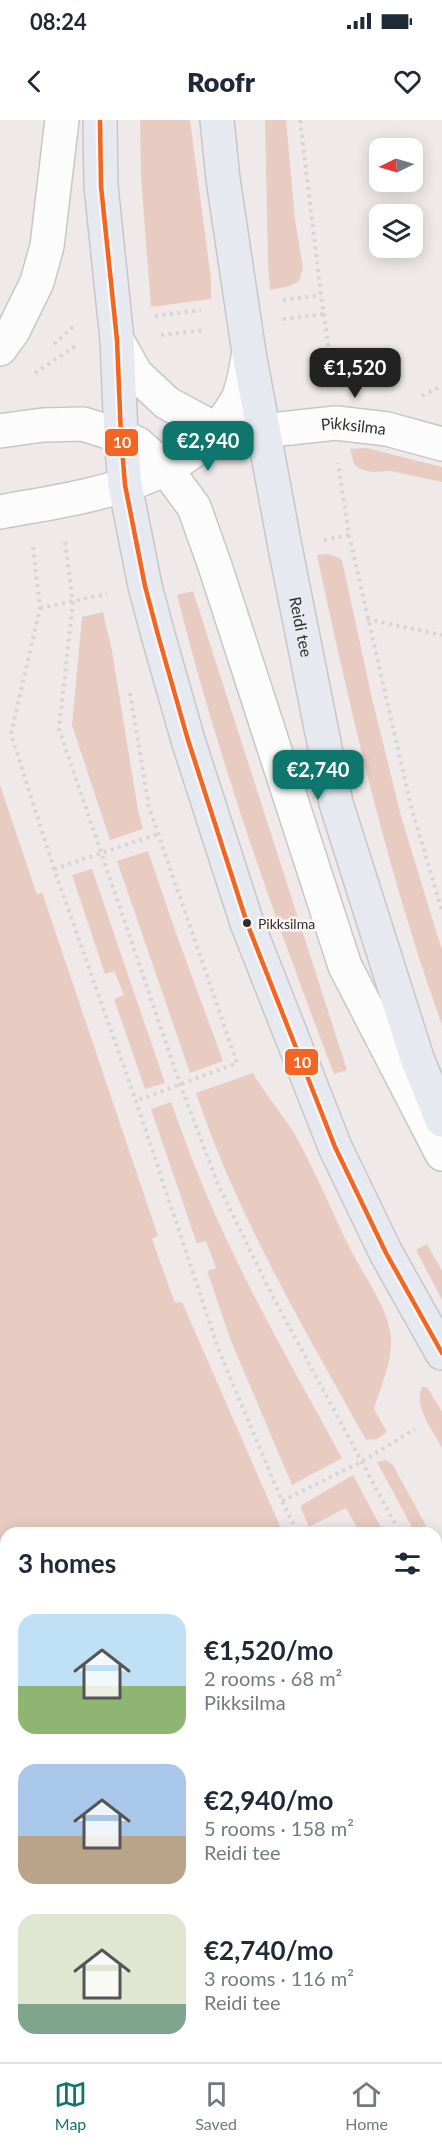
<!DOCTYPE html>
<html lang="en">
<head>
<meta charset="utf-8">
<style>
  body { margin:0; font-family:Lato,sans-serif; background:#f2f2f3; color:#1f2937; height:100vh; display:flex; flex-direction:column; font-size:22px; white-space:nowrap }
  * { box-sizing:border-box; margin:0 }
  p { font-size:20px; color:#747a83 }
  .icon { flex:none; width:33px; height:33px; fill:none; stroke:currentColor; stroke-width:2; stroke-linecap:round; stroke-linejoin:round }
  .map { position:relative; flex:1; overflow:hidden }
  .drawer { position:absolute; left:0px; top:1407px; width:442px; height:536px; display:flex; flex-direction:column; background:#fff; border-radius:18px 18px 0 0; box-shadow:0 3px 15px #0003 }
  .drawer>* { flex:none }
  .needle { width:39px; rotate:265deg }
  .controls { position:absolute; left:369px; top:18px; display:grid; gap:12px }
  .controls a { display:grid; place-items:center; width:54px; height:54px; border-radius:12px; background:#fff; box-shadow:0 3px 15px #0003; font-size:30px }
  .price { position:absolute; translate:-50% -51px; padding:0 14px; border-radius:12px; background:#0f766e; color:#fff; font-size:20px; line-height:39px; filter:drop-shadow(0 2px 3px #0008) }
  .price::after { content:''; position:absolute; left:50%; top:36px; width:18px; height:14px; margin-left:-9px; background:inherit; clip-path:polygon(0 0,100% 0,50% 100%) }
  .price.active { background:#222; color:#fff }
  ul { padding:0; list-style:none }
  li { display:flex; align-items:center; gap:18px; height:150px; padding:0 18px }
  li span { display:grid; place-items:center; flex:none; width:168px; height:120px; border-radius:18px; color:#555 }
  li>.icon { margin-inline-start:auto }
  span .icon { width:72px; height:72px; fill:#fffc; stroke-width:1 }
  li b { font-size:26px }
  h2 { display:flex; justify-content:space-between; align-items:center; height:72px; padding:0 18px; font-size:26px }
  .status { display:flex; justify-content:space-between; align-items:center; height:42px; padding:0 30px; background:#fff; direction:ltr }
  .status svg { height:16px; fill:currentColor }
  header { display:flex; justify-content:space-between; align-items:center; height:78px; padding:0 18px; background:#fff; font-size:27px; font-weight:800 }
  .menu { display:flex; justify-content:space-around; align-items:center; height:84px; border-top:2px solid #e0e1e3; background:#fff; font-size:16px; color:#747a83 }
  .menu a { display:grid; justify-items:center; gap:3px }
  .menu .active { color:#0f766e }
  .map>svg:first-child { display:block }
</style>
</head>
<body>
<div class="status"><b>08:24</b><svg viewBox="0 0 49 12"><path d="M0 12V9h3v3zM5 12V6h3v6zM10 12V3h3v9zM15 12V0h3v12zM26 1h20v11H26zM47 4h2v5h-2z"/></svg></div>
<header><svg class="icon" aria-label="back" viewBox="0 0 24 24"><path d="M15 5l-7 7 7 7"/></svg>Roofr<svg class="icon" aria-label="heart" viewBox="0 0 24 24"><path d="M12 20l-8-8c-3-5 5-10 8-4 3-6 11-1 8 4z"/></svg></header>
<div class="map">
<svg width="442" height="1942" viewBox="0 0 442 1942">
  <rect width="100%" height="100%" fill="#efeae9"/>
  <path fill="#e8ccc2" d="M140,0H190L211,159V179L151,187L141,58Z
    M265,0H286L295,99L303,148L299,161L290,166L270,170L268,143Z
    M367,328L442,347V362L391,351L372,352L360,349L354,344L350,329Z
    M327,434L335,436L342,440L371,574L401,696L442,830V905C387,752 351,594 317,435Z
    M193,471L347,950L334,954C274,797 218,639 177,475Z
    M103,492L112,531L138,690L143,709L110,720L72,605L82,497Z
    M0,665L37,775L42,772L158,1116L152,1119L175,1183L182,1182L283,1413H6V1642L0,1643Z
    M148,731L176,813L223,941L190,953L117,741Z
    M92,749L165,963L145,969L114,879L124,875L114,851L105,854L72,755Z
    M253,953C265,974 281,992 294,1013C317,1053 333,1096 354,1136C367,1160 390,1192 391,1219C392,1243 381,1266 374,1289L387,1312L377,1319L366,1320C304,1208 237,1096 196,973Z
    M171,982C184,1019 198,1056 214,1092C251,1176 298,1257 342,1338L292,1365L231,1221L207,1151L216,1148L206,1121L197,1124L151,989Z
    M427,1124L442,1151V1180L416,1130Z
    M422,1267H427L442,1292V1328C433,1310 413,1287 422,1267Z
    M386,1340L393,1345L430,1413H415L377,1342Z
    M353,1355L384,1413H360L346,1388L309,1407L300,1386Z
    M436,1555L442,1566V1610L437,1613Z
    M6,1704V1869L0,1858V1708Z
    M437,1712L442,1723V1883L436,1880Z"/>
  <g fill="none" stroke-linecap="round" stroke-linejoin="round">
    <defs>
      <g id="minor">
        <path id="s1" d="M262,311L336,303L387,309L442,324"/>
      </g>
      <path id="tertiary" d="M117,220L136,254L167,283L217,310H236
        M0,229L13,211L37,162L47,126L62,0
        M0,311L43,305L83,304L121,316L138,324L166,349L194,387L215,446L345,846L442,1034
        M0,392C80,377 181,367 229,293C233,287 238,280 240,273C245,260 246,246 249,233
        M0,1922L6,1934"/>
      <g id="primary">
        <path d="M100,0L101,66L117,220L121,316L125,365L145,466L158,515L188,620L247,803L335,1027L386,1133L442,1233"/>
        <path id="s2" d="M217,0L223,59L249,233L285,427L336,683L417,938L442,1000"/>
      </g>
    </defs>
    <use href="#minor" stroke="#cac6c5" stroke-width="36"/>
    <use href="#tertiary" stroke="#cac6c5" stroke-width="36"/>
    <use href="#primary" stroke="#c8c6c5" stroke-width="36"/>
    <path stroke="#d6d5d4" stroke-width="4" stroke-dasharray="3 4.5" stroke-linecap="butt" d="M300,0L321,175L334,264
      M283,180L321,175
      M155,196L201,190
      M283,199L324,194
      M161,215L205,210
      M54,224L75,205
      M35,253L77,225
      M422,276L442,266
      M349,415L411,686L442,791
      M324,420L349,415L338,343
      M65,422L73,482L59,609L180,964L219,1067L270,1171L400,1413
      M33,427L40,488L11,614L54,749L136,981L219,1231L282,1381L298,1413
      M40,488L107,474
      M367,499L442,515
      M130,573L149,687L237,943L136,981
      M54,749L158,714
      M282,1381L361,1342L415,1309
      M436,1481L442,1491
      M436,1624L442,1621
      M436,1678L442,1688
      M0,1869L6,1880"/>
    <use href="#minor" stroke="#fdfcfc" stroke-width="33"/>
    <use href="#tertiary" stroke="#fdfcfc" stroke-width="33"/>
    <use href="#primary" stroke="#e6e9f0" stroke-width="33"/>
    <defs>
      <path id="bus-1" d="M100,0L101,66L117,220L121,316L125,365L145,466L158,515L188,620L247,803L335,1027L386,1133L442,1233"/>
    </defs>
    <use href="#bus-1" stroke="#fef6f4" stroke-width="9"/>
    <use href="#bus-1" stroke="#f26522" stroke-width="4.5"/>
  </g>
  <circle fill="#312e2c" stroke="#fef6f4" stroke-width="2" cx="247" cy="803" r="5"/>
  <g text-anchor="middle" stroke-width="5" stroke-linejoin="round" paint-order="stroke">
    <g font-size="14" fill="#312e2c" stroke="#fef6f4" text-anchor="start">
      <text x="258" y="809">Pikksilma</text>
    </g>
    <g font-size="16" fill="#312e2c" stroke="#fef6f4">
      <text dy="6" stroke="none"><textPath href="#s1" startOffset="92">Pikksilma</textPath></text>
      <text dy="6" stroke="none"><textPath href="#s2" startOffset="514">Reidi tee</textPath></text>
    </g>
  </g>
  <g stroke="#fef6f4" stroke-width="2">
    <rect x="104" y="308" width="35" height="29" rx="6" fill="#f26522"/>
    <rect x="284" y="928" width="35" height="28" rx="6" fill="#f26522"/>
  </g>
  <g font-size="16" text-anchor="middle" font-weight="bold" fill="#fff">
    <text x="122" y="328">10</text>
    <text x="302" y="948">10</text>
  </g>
</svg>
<div class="controls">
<a><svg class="needle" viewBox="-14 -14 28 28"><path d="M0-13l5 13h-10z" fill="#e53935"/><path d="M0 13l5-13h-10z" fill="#747a83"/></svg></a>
<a><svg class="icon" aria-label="layers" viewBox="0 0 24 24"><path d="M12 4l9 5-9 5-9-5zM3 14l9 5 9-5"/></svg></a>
</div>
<b class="price active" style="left:355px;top:279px">€1,520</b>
<b class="price" style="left:208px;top:352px">€2,940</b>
<b class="price" style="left:318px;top:681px">€2,740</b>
<section class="drawer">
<h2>3 homes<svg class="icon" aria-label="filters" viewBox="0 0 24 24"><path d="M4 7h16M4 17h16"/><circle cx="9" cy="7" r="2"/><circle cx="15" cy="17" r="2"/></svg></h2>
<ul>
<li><span style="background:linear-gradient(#bfe0f5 60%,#8fb573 0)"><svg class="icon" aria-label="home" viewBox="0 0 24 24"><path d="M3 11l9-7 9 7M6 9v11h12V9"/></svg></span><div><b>€1,520/mo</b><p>2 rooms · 68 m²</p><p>Pikksilma</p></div></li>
<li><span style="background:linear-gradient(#a9c7e8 60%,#b9a48a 0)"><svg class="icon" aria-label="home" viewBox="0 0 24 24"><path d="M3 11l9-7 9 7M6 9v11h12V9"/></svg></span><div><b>€2,940/mo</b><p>5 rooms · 158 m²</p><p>Reidi tee</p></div></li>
<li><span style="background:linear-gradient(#dfe7d0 75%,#7fa58c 0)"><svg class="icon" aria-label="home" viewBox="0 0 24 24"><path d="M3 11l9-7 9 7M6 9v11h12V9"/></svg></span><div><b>€2,740/mo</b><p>3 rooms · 116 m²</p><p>Reidi tee</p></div></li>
</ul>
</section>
</div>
<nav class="menu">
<a class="active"><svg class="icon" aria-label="map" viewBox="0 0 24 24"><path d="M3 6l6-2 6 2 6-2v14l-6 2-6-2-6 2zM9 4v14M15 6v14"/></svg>Map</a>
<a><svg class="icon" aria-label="saved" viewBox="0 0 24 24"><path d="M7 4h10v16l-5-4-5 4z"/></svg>Saved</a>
<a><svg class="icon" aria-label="home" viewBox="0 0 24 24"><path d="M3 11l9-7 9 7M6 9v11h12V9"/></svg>Home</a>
</nav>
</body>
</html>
